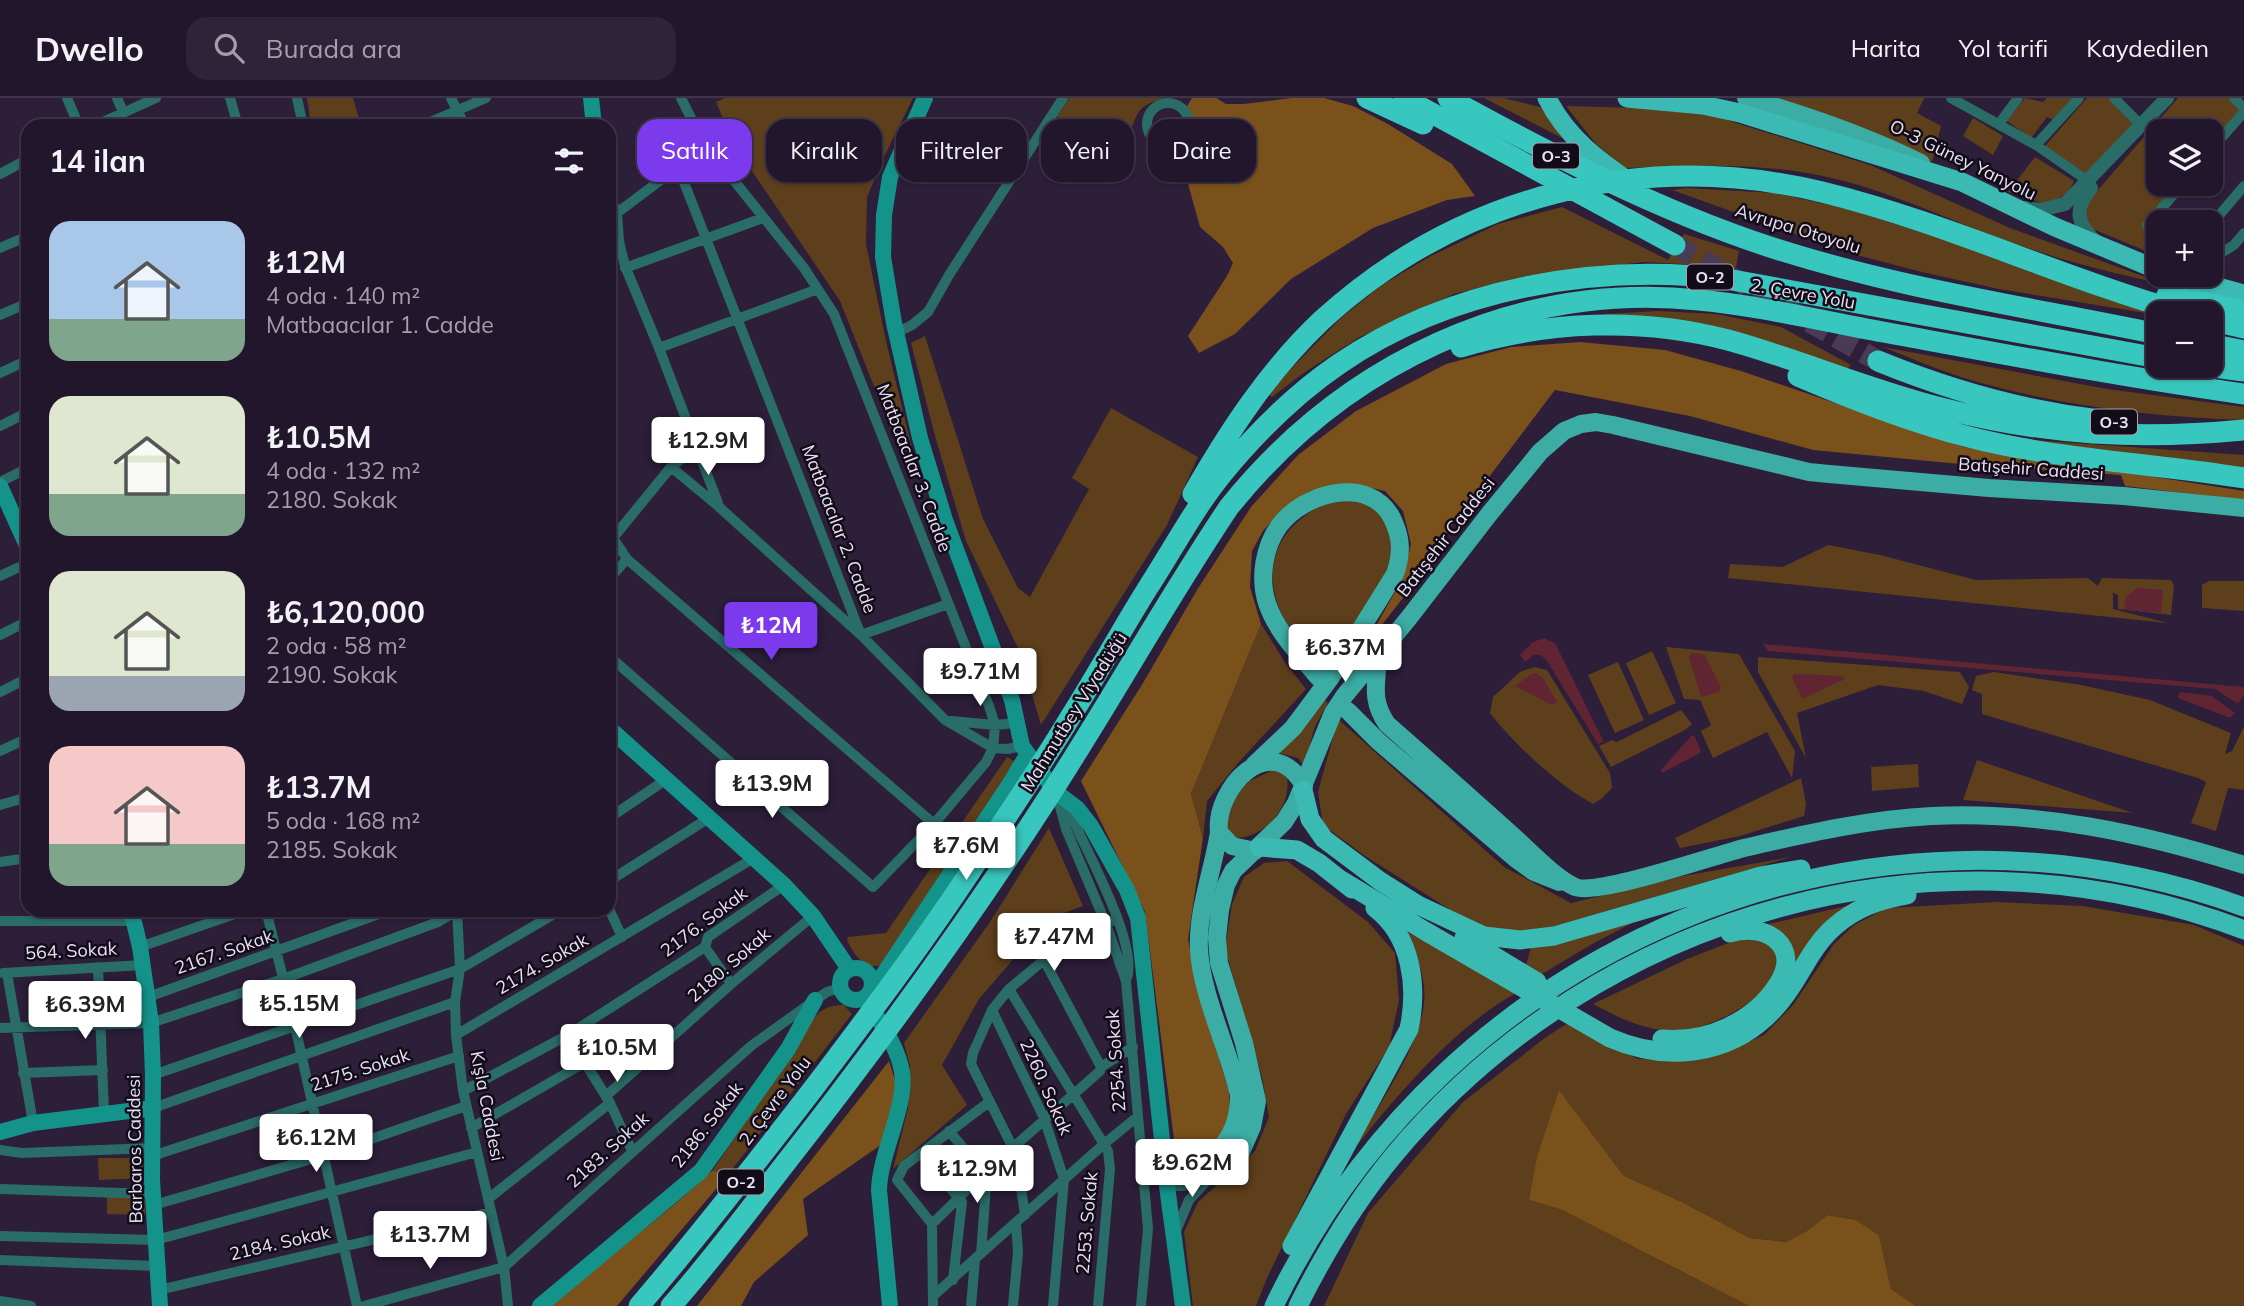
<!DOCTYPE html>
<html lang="tr">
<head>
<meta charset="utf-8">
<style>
  body { margin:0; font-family:Mulish,sans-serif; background:#2e2338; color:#f1f3f6; height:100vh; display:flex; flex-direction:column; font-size:26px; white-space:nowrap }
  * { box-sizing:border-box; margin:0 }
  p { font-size:23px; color:#a29fa9 }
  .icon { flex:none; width:38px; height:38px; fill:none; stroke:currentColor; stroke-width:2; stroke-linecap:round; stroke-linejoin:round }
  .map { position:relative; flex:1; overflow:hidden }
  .sheet { position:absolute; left:21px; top:21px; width:595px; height:798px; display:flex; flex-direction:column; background:#22162c; border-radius:21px; box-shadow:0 2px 5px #0004,0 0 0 2px #3f3548 }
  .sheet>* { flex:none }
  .guide { position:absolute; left:637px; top:21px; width:665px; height:63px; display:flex; gap:14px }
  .tools { position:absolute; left:2146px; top:21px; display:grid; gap:14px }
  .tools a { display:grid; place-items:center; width:77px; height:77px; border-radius:14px; background:#22162c; box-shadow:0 2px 5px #0004,0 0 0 2px #3f3548; font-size:35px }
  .price { position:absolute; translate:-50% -60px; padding:0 16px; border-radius:7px; background:#fff; color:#222; font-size:23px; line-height:46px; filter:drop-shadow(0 2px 4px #0008) }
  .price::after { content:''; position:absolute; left:50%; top:42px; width:21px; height:16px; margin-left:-10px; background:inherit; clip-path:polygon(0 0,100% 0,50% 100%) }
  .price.selected { background:#7c3aed; color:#fff }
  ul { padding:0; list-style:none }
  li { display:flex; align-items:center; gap:21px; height:175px; padding:0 28px }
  li span { display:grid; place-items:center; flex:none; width:196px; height:140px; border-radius:21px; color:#555 }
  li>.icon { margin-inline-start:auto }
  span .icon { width:84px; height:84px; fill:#fffc; stroke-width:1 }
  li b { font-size:30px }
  h2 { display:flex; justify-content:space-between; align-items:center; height:84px; padding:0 28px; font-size:30px }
  .pill { padding:0 24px; border-radius:21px; background:#22162c; box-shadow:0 2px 5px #0004,0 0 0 2px #3f3548; font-size:24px; line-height:63px }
  .pill.selected { background:#7c3aed; color:#fff }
  header { display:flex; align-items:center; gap:42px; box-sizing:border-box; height:98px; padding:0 35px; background:#22162c; border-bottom:2px solid #3f3548 }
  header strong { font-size:33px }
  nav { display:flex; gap:38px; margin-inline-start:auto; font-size:24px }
  .search { width:490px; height:63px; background:#2e2338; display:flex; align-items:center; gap:18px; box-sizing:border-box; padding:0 24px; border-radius:21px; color:#a29fa9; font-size:26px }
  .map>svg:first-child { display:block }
</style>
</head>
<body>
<header>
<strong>Dwello</strong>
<div class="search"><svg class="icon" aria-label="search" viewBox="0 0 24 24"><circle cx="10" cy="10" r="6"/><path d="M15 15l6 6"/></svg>Burada ara</div>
<nav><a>Harita</a><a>Yol tarifi</a><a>Kaydedilen</a></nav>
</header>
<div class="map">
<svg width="2244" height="1208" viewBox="0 0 2244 1208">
  <rect width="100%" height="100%" fill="#2d1e3a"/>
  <path fill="#5e3f1b" d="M307,0H353L361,28H347L345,25L333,28H311Z
    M725,0H913L884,59L867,99L866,146L886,243L914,359L903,361L840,203L733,45L716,4Z
    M1069,0H1164C1140,8 1140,9 1130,33C1102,44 1082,30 1057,19Z
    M1484,0H1503L1544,10L1564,41Z
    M1764,0H1924L1917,15L1941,28L1932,64Z
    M2025,0L2043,4L2047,0H2073L2054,22L2047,19L2031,40L2007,23Z
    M2087,0H2109L2136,27L2089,78L2045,48Z
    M2178,0H2232L2244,11L2210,53V33H2158V86H2182L2146,127L2158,137V158L2088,129L2083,109Z
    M1566,8L1638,10L1711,17L1870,67L2010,130L2140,177L2191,192C2123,178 2056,162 1991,137C1940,118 1890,94 1836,81C1768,64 1695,67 1625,70L1596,46Z
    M1973,20L2003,38L1993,57L1963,38Z
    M2035,59L2074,83L2068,95L2048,107L2008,94Z
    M1686,90L1775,95L1848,111L2020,166L2158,217L1999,191L1922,174L1849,155L1672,92Z
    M1562,109L1668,162L1684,136L1739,153L1736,169L1644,164L1526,178L1454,196L1358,240L1302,276L1272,299L1267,295L1342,219L1382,187L1429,159L1498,126Z
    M1658,213L1716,216L1781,229L1851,267L1845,273L1717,233L1569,222L1606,216Z
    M925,238L983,421L1018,490L1030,499L1089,391L1072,380L1111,310L1198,359L1167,427L1041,627L1019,552L966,443L935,338L911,245Z
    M1883,249L2107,291L2244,309V322C2154,319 2061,308 1974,283C1943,274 1913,261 1883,249Z
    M2018,341L2244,357V374Z
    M1349,400C1387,411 1384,419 1395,455L1382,482L1325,573C1312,557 1296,540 1285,522C1265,488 1269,445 1301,421C1317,408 1328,401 1349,400Z
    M1828,447L1880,457L1976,482L2088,480L2098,488L2102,480L2171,482L2174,487L2171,517L2118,511V497L2111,494L2113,496V511L2168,525L1728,480L1730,466L1783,469Z
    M2209,483H2244V513L2202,510V487Z
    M1261,526L1286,566L1306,591L1238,665L1207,703L1203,740L1191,696Z
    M1666,549L1739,556L1795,653L1792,680L1767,634L1713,660L1701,633L1711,627L1700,602L1684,601Z
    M1652,553L1676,605L1649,617L1626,565Z
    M1758,559L1960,574L1969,589L1962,606L1924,593L1878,587L1797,615L1806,660L1758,574Z
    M1618,564L1644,622L1615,635L1588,577Z
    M1534,569L1547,572L1610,675L1612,690L1601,701L1593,706C1558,687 1514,646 1490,615L1493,599L1520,574Z
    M1994,574L2081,587L2150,602L2231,635L2225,656L2232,653L2244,629V692L2228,690L2216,733L2191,725L2206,684L2198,680L1982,616V596L1972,592L1976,578Z
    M1325,602L1328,605L1315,628L1304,668L1298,660L1279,655Z
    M1681,612L1692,626L1685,632L1611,669L1599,648L1612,642L1617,644Z
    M1338,621L1504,769L1571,805L1683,778L1791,759L1534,834L1481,831L1365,758L1323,727L1318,694Z
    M1007,659L1017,665L885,866C865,874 854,857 847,842L848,839L886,835Z
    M1977,662L2133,715L1963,702Z
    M1918,666L1919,689L1872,693L1871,669Z
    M1271,673H1279L1287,680C1292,709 1264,741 1234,740L1227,733L1228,711L1240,692L1250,683Z
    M1801,680L1806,706L1804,718L1740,738L1680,750L1675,740Z
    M1049,730L1083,808L1048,821L979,901L942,967L967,1007L893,1071L908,1010L910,968L904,945L990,824Z
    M1287,763L1368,824L1395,855L1399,902L1389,949L1346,1016L1267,1180L1256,1208H1193L1184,1134L1198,1104L1255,1053L1269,1019L1262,979L1225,850L1232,806L1244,779L1264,765Z
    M1997,804L2083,808L2194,827L2244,848V1208H1916L1891,1191L1879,1137L1856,1122L1827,1117L1807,1133L1786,1144L1750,1140L1680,1103L1624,1078L1559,992L1529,1102L1562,1112L1749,1208H1324L1368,1115L1463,1004L1546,939L1568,925L1638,961L1700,962L1732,951L1764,937L1793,907L1834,846L1854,827L1887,810Z
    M1846,808L1831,820L1794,870L1783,837L1769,826Z
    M1640,821L1592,846L1542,876L1526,867L1531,849Z
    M1406,833L1516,895C1454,929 1392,1002 1349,1058C1372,1018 1419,951 1424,906C1427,880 1416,856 1406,833Z
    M1741,840L1764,842C1769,847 1775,852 1776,860C1783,896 1710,931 1680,933C1647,934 1621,921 1593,906L1687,861Z
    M844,907L852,916L727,1078L713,1072L813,921C822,910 830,907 844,907Z
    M98,1060H142L143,1080L99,1082Z
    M107,1098L145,1100V1117L107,1116Z"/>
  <path fill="#7a501b" d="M1192,0H1216L1226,6H1244L1291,0H1324L1353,8L1388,26L1452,66L1475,98L1447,102L1373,130L1291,181L1235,236L1199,255L1188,238L1227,178L1233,165L1223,149L1200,129L1180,57C1191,41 1191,29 1186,10Z
    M1580,244L1665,252L1741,273L1964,349L2244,393V402L2125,388L2121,377L1960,366L1813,352L1690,318L1555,292L1413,479L1409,492L1361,554L1403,480L1411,446L1403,413L1385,393L1353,386L1310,393L1281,413L1263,433L1252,453L1250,489L1261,526L1191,696L1203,740L1188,841L1198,893L1229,993L1230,1019L1221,1037L1207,1054L1197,1057L1190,1055L1184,1052L1174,1041L1145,814L1081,683L1143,585L1197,492L1251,409L1298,357L1356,313L1446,266L1511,249Z
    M889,963L897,988L885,1044L803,1101L808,1137L754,1184L741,1208H697Z
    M1559,992L1624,1078L1680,1103L1750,1140L1786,1144L1807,1133L1827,1117L1856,1122L1879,1137L1891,1191L1916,1208H1749L1562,1112L1529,1102L1537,1059Z
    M713,1072L727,1078L617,1208H546C602,1163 661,1121 713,1072Z"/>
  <path fill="#602432" d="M2138,490L2163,492L2161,515L2124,512L2126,499Z
    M1544,540L1555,545L1604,644L1598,646L1547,563L1541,557H1534L1525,564L1520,557L1533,544Z
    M1763,546L2244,589V597L2238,606L2215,591L1768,553Z
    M1691,555L1704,556L1721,589L1719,594L1701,599L1689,559Z
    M1536,575L1543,580L1557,604L1552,607L1515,588L1531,576Z
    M1794,576L1842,578L1845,581L1802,601L1792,579Z
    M2180,594L2212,598L2235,615L2230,620L2178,600Z
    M1694,637L1701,653L1700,655L1662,675L1661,672L1691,638Z"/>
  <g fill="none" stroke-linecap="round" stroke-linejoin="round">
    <path stroke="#493b56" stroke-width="21" stroke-dasharray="21 10" stroke-linecap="butt" d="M1675,147L1878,263"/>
    <path stroke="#2a6c67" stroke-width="10" d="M67,0L79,28
      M117,0L123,14
      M230,0L238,28
      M297,0L303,28
      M451,0L465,28
      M1951,0L2036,47L2088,83
      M2114,0L2141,27
      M2234,0L2244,10
      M1147 26a21 21 0 1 1 42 0a21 21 0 1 1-42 0Z
      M1999,26L2018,0
      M94,28L156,0
      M421,28L486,0
      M2036,47L2079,0
      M2210,53L2244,14
      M678,69L861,537L948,506
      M0,76L28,61
      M609,96L617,115L619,143L625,168L659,250L718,405
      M617,115L678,69L703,44
      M2147,127L2183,86
      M2210,128L2244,88
      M0,150L28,138
      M2210,162L2234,147L2244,135
      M625,170L763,120
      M0,217L28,205
      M896,235L912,227L928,214L949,177L1063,0
      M659,250L818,191
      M0,275L28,262
      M0,328L28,314
      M697,349L671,369L718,408L861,537L945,622L993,650L1007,651L1022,648
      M0,384L28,370
      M15,420L28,413
      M627,461L613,440L671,369
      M0,478L28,465
      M609,481L627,461L934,726
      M0,537L28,523
      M609,558L873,789L934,726L986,664L993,650L995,627L989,608L834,216L804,170L703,44L681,0
      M0,594L28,580
      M951,623L995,627L1016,625
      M609,649L622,642
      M0,653L28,640
      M1056,694L1066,731L1106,826L1126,883L1148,1131L1141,1208
      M1060,701L1071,717C1086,753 1138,844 1127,880
      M0,707L28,699
      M609,720L667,681
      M0,764L28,760
      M609,783L709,720
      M609,811L622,839
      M266,812L295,928L357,1208
      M457,812L460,871L455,904L456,937L463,993L504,1169L508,1208
      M0,823H134
      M140,849L246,812
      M705,849L731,886
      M1044,862L1101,969
      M98,869L104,1014
      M3,875L143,867
      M7,875L33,1025
      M1009,891L1108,1053L1110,1071L1098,1208
      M148,899L390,812
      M992,912L1044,1020L1064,1081L1053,1208
      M0,930L151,925L283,881L438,824L458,812
      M456,937L754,760
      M568,937L610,1005L632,1053
      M23,975L103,972
      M153,977L460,871L561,812
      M463,993L568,937L705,849L708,839L784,787
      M606,998L731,886L813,818
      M153,1010L455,904
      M471,1030L584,965
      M949,1033L984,1075L986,1088L981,1156
      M1164,1047C1179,1059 1192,1065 1210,1058
      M0,1052L22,1055L153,1050
      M921,1056L962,1104L953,1182
      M152,1058L459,958
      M1167,1088L1201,1068L1216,1056
      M1167,1088H1184L1208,1078
      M0,1091L153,1096
      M488,1101L610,1005
      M154,1107L325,1057L466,1008
      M1025,1117L1016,1056L971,966L973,955L992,912L1009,891L1062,847L1084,834L1117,821
      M932,1126L984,1075L1100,973L1101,969L1133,949
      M1175,1135L1189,1102L1213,1076
      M0,1138L156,1142L477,1054
      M0,1162L156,1168
      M159,1192L491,1114
      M933,1198L1104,1046L1137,1019
      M0,1203L31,1208
      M364,1208L504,1169L751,948L815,902L827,894L840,890
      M933,1208L932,1126L897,1082L904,1068L989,1004
      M971,1208L975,1162
      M1013,1208L1018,1154L1016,1126"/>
    <path stroke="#2a6c67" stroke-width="14" d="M2091,90C2073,112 2077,125 2096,144
      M2026,110L2040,112L2065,106L2167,0"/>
    <path stroke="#14938b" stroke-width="16" d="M591,0L594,28
      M925,0L890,79L884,117L883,159L894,225L920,340L945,422L1012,602L1022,648L1056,694L1077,710L1091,728L1127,792L1138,820L1167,1088L1183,1208
      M0,388L28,450
      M609,630L784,787L813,818L849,871
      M131,812L140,849L151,925L153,977L152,1082L160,1208
      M840 886a16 16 0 1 1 32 0a16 16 0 1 1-32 0Z
      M873,886L883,877L1009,687L1027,657
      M866,900C878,922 898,948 902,974C907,1009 880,1054 879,1092L890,1208
      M0,1034L33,1025L153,1010
      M540,1208L701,1073L788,951L815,902"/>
    <path stroke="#3cada5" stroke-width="18" d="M1746,0C1806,17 1864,37 1921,65
      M1378,558C1377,585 1370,601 1387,626C1429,663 1471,700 1513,738C1530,753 1555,780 1575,789C1597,798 1713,758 1744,750C1805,736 1869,721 1932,718C2040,713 2142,735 2244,767
      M1348,613L1378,643L1516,761L1534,774L1559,784
      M1254,667L1293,630L1331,579L1395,476C1402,456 1402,440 1392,420C1369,376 1303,395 1279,428C1264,449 1259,480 1267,505C1276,533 1300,557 1318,579
      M1219,734L1232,748L1255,753
      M1216,1056C1232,1038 1239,1022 1239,997C1229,952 1201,896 1199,851C1197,813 1213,773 1219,734C1214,691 1271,629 1304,688
      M1213,1076L1233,1063L1241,1054L1252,1029L1257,1003L1244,945L1219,865L1217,840L1220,812L1226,787L1233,773L1284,724L1296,705L1333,615L1345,597L1408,521L1490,415L1540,354L1564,333L1581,326L1596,324L1613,327L1809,374L1829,376L1989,390L2124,398L2244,410"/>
    <path stroke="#3abab2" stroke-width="19" d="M1547,0C1567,40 1598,62 1634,87
      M1627,0L1703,7L1740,15L1962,84L2055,129L2158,172
      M2174,177L2244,196
      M1303,692L1310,721L1324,741L1380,783L1418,807L1484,838L1520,842L1554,838L1760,778L1801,771
      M1259,749L1297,752L1319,765L1352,791
      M1343,783L1425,833L1610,940C1675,968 1745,955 1787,895C1803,873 1813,847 1834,829C1855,810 1879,802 1907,797
      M1464,840L1537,884
      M1662,941C1706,945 1754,924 1778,886C1802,848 1766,824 1730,835
      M1292,1148L1409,931C1418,889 1412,838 1375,810
      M1274,1208C1448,846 1865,672 2244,809
      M1298,1208C1325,1154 1356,1103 1394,1057C1600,810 1943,717 2244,832"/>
    <path stroke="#38c7be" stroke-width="21" d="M1367,0L1423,26
      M1404,0L1675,147
      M1448,0C1552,57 1657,112 1770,149C1896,190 2028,209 2158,236
      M2167,197L2244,213
      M2210,222L2244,230
      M2210,246L2244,253
      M1461,249C1547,223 1641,219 1728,242C1801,262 1871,293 1945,311C2046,337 2140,342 2244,332
      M1878,263C1949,292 2022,313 2099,322
      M2207,268L2244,273
      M1798,278C1854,302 1910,324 1969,339C2059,362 2153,365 2244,380
      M1193,396C1229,333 1269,272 1322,222C1459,97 1642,51 1822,94C1945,124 2064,181 2186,215
      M639,1208C699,1138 756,1065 813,991C869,917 925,843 976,765C1008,716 1041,668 1071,618C1098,575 1122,531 1149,488C1173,451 1195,409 1223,375C1257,334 1295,296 1339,266C1450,190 1596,165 1727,181L2158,260
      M671,1208C711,1163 747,1115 784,1067C876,950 963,831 1044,706C1108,608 1164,506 1229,409C1343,267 1515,183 1699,202C1761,208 1822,223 1883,234C2003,256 2123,279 2244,296"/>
  </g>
  <g text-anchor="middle" stroke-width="5" stroke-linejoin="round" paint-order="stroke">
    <g fill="#120c18" stroke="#a9a0b1" stroke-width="2">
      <rect x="1533" y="45.5" width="46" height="25" rx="5"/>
      <rect x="1687" y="166.5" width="46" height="25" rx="5"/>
      <rect x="2091" y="311.5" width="46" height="25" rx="5"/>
      <rect x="718" y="1071.5" width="46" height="25" rx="5"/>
    </g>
    <g font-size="16" font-weight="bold" fill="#eae0f3">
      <text x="1556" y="64">O-3</text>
      <text x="1710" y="185">O-2</text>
      <text x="2114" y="330">O-3</text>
      <text x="741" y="1090">O-2</text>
    </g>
    <g font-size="18" fill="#eae0f3" stroke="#120c18">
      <text transform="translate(1963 62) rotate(26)" y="6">O-3 Güney Yanyolu</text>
      <text transform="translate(1798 131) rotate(17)" y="6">Avrupa Otoyolu</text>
      <text transform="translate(1803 196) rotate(10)" y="6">2. Çevre Yolu</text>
      <text transform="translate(914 370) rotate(69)" y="6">Matbaacılar 3. Cadde</text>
      <text transform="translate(2031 371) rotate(4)" y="6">Batışehir Caddesi</text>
      <text transform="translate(839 431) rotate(69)" y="6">Matbaacılar 2. Cadde</text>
      <text transform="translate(1446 439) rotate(-52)" y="6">Batışehir Caddesi</text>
      <text transform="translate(1074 614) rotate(-58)" y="6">Mahmutbey Viyadüğü</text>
      <text transform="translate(704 824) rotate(-37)" y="6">2176. Sokak</text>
      <text transform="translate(71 853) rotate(-3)" y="6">564. Sokak</text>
      <text transform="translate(224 854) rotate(-19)" y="6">2167. Sokak</text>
      <text transform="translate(542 866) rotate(-30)" y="6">2174. Sokak</text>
      <text transform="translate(729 867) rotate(-41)" y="6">2180. Sokak</text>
      <text transform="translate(1116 963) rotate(-94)" y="6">2254. Sokak</text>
      <text transform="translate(360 972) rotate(-18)" y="6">2175. Sokak</text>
      <text transform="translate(1046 989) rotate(66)" y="6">2260. Sokak</text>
      <text transform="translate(775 1003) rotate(-53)" y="6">2. Çevre Yolu</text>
      <text transform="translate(487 1008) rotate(79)" y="6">Kışla Caddesi</text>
      <text transform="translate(707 1027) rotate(-52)" y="6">2186. Sokak</text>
      <text transform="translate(135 1051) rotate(-91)" y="6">Barbaros Caddesi</text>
      <text transform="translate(608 1052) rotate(-42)" y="6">2183. Sokak</text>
      <text transform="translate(1087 1125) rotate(-85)" y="6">2253. Sokak</text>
      <text transform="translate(280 1145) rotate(-13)" y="6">2184. Sokak</text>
    </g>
  </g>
</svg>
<div class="tools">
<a><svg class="icon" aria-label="layers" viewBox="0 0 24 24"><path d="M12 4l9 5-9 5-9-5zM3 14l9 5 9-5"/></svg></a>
<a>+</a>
<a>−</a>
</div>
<b class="price" style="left:708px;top:379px">₺12.9M</b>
<b class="price selected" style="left:771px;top:564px">₺12M</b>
<b class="price" style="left:1345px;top:586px">₺6.37M</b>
<b class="price" style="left:980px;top:610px">₺9.71M</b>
<b class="price" style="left:772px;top:722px">₺13.9M</b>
<b class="price" style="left:966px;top:784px">₺7.6M</b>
<b class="price" style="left:1054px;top:875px">₺7.47M</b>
<b class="price" style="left:299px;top:942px">₺5.15M</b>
<b class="price" style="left:85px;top:943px">₺6.39M</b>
<b class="price" style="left:617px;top:986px">₺10.5M</b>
<b class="price" style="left:316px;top:1076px">₺6.12M</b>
<b class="price" style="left:1192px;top:1101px">₺9.62M</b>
<b class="price" style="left:977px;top:1107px">₺12.9M</b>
<b class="price" style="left:430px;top:1173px">₺13.7M</b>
<div class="guide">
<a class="pill selected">Satılık</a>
<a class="pill">Kiralık</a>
<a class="pill">Filtreler</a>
<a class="pill">Yeni</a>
<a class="pill">Daire</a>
</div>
<section class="sheet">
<h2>14 ilan<svg class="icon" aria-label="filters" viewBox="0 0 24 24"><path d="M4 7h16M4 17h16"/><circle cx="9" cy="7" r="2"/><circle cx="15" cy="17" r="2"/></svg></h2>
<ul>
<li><span style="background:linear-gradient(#a9c7e8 70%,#7fa58c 0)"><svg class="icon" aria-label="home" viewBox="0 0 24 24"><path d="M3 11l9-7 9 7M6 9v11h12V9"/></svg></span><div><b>₺12M</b><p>4 oda · 140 m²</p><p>Matbaacılar 1. Cadde</p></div></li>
<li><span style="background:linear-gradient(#dfe7d0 70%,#7fa58c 0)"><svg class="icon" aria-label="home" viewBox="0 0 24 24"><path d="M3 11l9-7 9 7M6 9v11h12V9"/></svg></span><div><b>₺10.5M</b><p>4 oda · 132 m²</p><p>2180. Sokak</p></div></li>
<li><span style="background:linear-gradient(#dfe7d0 75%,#9aa5b1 0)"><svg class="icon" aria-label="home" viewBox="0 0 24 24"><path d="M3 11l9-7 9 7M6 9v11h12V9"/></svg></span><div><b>₺6,120,000</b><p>2 oda · 58 m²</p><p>2190. Sokak</p></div></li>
<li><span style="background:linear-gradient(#f6c9c9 70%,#7fa58c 0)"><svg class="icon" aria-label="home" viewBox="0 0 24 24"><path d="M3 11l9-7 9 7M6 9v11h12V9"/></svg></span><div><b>₺13.7M</b><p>5 oda · 168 m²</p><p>2185. Sokak</p></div></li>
</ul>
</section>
</div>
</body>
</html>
